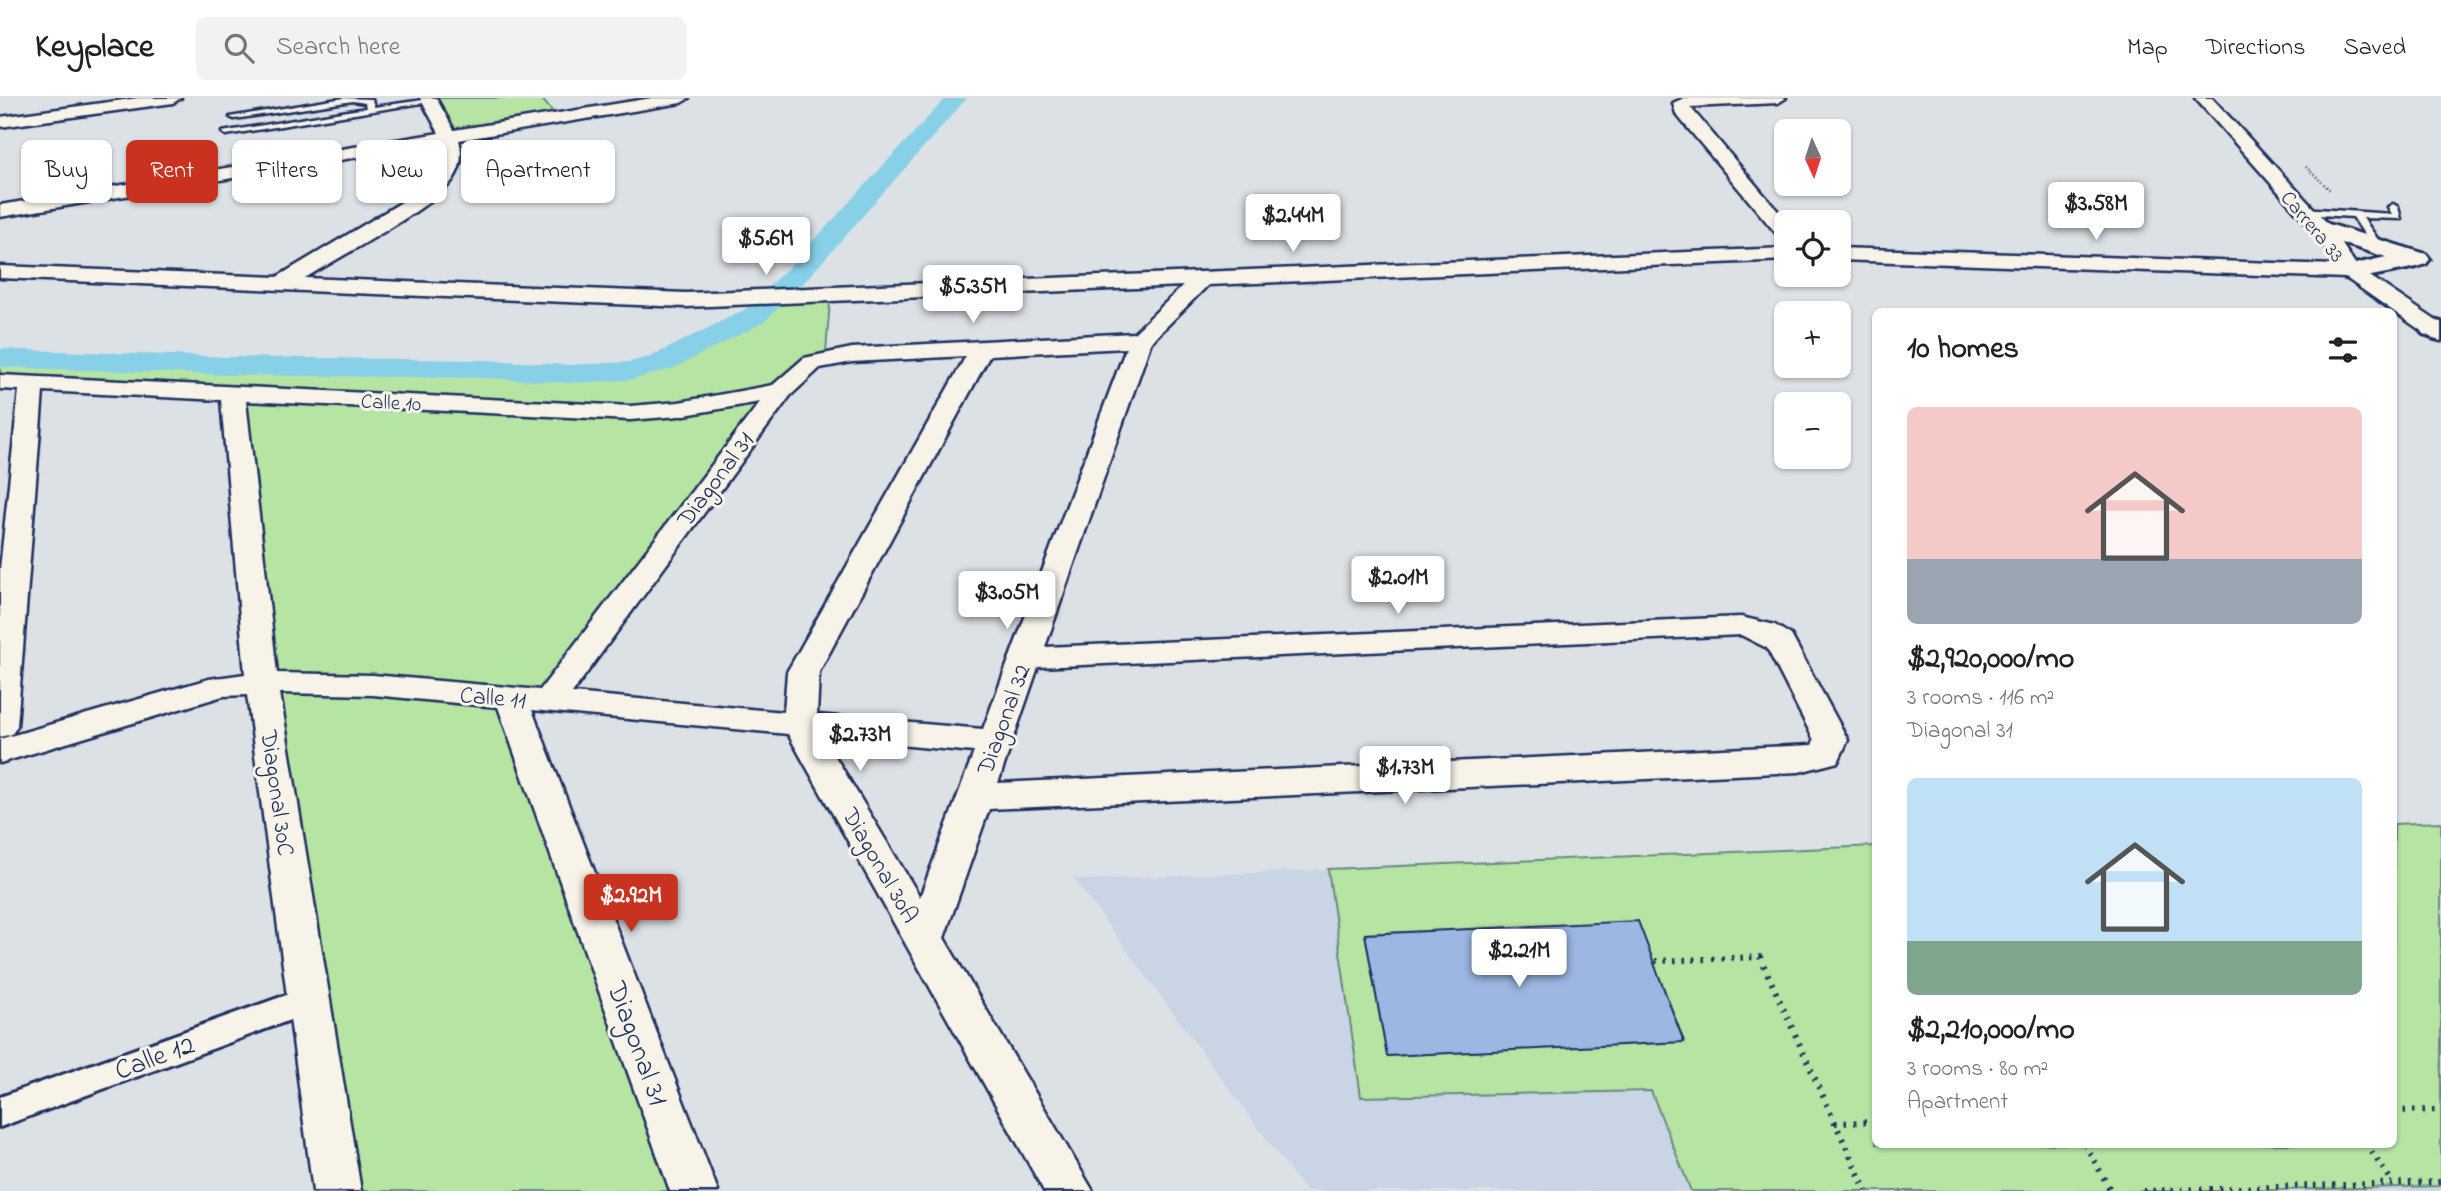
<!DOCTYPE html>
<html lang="en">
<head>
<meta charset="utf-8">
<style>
  body { margin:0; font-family:"Indie Flower",sans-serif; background:#f2f2f2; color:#222; height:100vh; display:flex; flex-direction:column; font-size:26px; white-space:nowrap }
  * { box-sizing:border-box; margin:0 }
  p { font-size:23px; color:#767676 }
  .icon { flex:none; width:38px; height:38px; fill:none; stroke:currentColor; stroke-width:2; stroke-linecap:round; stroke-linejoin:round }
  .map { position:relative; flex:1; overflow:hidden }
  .sheet { position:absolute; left:1872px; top:210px; width:525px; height:840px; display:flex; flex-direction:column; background:#fff; border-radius:10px; box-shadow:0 2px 5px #0004 }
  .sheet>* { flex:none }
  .guide { position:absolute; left:21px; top:42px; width:665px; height:63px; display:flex; gap:14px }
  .needle { width:46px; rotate:177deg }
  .tools { position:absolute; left:1774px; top:21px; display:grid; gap:14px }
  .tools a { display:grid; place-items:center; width:77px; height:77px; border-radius:10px; background:#fff; box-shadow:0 2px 5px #0004; font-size:35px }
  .price { position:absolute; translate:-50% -60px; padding:0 16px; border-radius:7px; background:#fff; color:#222; font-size:23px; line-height:46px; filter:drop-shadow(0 2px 4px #0008) }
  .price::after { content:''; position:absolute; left:50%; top:42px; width:21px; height:16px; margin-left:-10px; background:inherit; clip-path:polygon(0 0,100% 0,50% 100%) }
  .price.current { background:#c8321e; color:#fff }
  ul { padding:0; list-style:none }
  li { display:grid; align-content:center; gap:14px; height:371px; padding:0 35px }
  li span { display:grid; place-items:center; height:217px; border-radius:10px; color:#555 }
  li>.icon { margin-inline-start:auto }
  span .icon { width:126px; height:126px; fill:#fffc; stroke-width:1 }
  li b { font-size:30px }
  h2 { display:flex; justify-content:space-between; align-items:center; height:84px; padding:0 35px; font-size:30px }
  .pill { padding:0 24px; border-radius:10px; background:#fff; box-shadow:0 2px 5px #0004; font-size:24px; line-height:63px }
  .pill.current { background:#c8321e; color:#fff }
  header { display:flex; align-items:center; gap:42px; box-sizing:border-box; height:98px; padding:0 35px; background:#fff; border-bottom:2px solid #e0e0e0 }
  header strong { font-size:33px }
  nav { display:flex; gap:38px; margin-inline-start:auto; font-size:24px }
  .search { width:490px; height:63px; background:#f2f2f2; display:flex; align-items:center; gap:18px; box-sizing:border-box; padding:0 24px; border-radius:10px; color:#767676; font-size:26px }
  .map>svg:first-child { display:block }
</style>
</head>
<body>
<header>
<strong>Keyplace</strong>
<div class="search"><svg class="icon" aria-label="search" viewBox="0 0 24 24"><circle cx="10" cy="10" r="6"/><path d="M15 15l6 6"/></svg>Search here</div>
<nav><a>Map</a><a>Directions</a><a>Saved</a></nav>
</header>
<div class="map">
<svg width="2441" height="1093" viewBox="0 0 2441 1093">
  <rect width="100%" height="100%" fill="#dce1e6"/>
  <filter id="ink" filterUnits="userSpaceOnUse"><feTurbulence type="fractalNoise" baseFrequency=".0143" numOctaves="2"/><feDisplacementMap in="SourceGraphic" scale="14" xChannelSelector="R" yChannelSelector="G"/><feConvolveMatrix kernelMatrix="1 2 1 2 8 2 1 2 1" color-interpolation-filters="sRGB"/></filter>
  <g filter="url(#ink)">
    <path fill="#c9d4e5" d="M2441,725V1093H1305L1072,778L1081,782L1876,749V1046H2394Z"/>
    <path fill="#b5e4a3" stroke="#688a80" stroke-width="2" fill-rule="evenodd" d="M428,0H541L558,20L449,38Z
      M830,203L826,254L803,265L776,285L703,300L621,309L0,278V261C152,267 303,270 455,271C524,272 592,282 660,267C695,260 749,229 775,205Z
      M781,293L548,604L512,601L694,1093H337L233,296L630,315Z
      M2441,724V1088L2233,1093H1691L1651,993L1361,999L1328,771L1876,748V1046H2394V726ZM1638,824L1684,943L1387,958L1365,836Z"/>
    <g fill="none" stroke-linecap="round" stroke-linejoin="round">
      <path fill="#87d0e8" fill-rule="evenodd" d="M946,0H967L807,181L764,224L672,271L629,282L570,285L488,280L230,277L0,269V251L230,259L488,262L570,267L629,264L650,259L744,212L789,169Z"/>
    </g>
    <path fill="#9db7e3" stroke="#1b2f5e" stroke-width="2" d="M1638,823L1684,944L1387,958L1365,836Z"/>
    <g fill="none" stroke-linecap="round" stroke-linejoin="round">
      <defs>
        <path id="service" d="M344,0L372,1L374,9L430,1L434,3L226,37L222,34L366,10L365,5L353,3L234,21L230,19Z
          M2393,106L2398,109L2401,121L2363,120L2383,149L2378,152L2374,151L2353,119L2302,116L2297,113L2302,110L2392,116L2388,109Z"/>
        <path id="pedestrian" d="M309,889L320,893L325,902L320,911L0,1029V999Z"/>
        <path id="minor" d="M138,0H181L173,5L0,29V19Z
          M420,0H436L454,32L652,0H689L681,5L459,42C463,56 461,71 452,83C431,111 339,159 305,180L686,195L1787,150V162L1208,187L1151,244L1045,549L1741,519L1775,527L1791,537L1848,642L1838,664L1799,674L989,711L944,840L1093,1093H1044L788,636L532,612L718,1093H670L498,609L373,597L280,595L361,1093H313L247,597L223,598L0,665V641L209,581L245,576L221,302L43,293L17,628L12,636L0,639V471L19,292L0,291V277L630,308L679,304L773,287L804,260L852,250L1134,235L1183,188L686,209L0,180V168L277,179L412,98L436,78L445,56L442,45L0,119V107L439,35ZM1126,250L983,631L817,617L819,574L990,257ZM966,258L787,574L784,614L572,595L790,298L820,270L852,264ZM246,303L630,322L679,318L760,304L540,592L373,577L277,575ZM1741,537L1767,550L1814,642L1812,647L998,685L1038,569ZM824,640L974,654L920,799Z
          M1684,0H1786L1778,5L1690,9L1787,124V142L1780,140L1676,16L1673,5Z
          M2195,0H2212L2329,127L2358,170L2441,226V243L2433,241L2346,180L1839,162V150L2336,167L2315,135Z"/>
        <path id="tertiary" d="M2322,124L2426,156L2430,161L2426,166L2417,169L2351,182L2342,179L2338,174L2342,169L2386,159L2313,136L2310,131L2313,126Z
          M2433,222L2441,224V241L2423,236L2419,230L2423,224Z"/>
      </defs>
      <use href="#service" stroke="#1b2f5e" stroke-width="5"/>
      <use href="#pedestrian" stroke="#1b2f5e" stroke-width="6"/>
      <use href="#minor" stroke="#1b2f5e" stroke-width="5"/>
      <use href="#tertiary" stroke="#1b2f5e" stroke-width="6"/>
      <path stroke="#1b2f5e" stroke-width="2.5" stroke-dasharray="1 2.5" stroke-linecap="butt" d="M2306,69L2330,92"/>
      <path stroke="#1b2f5e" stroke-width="6" stroke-dasharray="2.5 7" stroke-linecap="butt" d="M1655,863L1760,859L1866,1093
        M2394,1013L2441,1012
        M1835,1025L1876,1024
        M2085,1046L2111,1093
        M2366,1046L2393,1085
        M2143,1093L2441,1084"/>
      <use href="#service" fill="#f7f3e8" fill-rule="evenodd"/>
      <use href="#pedestrian" fill="#f7f3e8" fill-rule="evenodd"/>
      <use href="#minor" fill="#f7f3e8" fill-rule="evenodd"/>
      <use href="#tertiary" fill="#f7f3e8" fill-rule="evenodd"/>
    </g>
  </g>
  <g text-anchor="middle" stroke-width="6" stroke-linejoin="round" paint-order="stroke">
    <g font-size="21" fill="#1b2f5e" stroke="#f7f3e8">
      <text transform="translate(2313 128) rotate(50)" y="7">Carrera 33</text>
      <text transform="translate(391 304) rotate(3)" y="7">Calle 10</text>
    </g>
    <g font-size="24" fill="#1b2f5e" stroke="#f7f3e8">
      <text transform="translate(715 381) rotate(-53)" y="8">Diagonal 31</text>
      <text transform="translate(493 599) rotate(5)" y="8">Calle 11</text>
      <text transform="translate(1003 621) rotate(-70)" y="8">Diagonal 32</text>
      <text transform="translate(278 695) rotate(82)" y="8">Diagonal 30C</text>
      <text transform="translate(881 767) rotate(60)" y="8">Diagonal 30A</text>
    </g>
    <g font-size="28" fill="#1b2f5e" stroke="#f7f3e8">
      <text transform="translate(639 945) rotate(70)" y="10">Diagonal 31</text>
      <text transform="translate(154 958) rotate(-20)" y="10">Calle 12</text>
    </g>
  </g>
</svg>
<div class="tools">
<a><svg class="needle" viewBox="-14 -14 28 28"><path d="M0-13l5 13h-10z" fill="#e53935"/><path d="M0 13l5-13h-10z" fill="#767676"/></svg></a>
<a><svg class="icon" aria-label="locate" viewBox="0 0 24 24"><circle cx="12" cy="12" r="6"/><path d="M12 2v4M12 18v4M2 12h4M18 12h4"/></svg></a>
<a>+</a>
<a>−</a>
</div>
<b class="price" style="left:2096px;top:144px">$3.58M</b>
<b class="price" style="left:1293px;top:156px">$2.44M</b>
<b class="price" style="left:766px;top:179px">$5.6M</b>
<b class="price" style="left:973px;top:227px">$5.35M</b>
<b class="price" style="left:1398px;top:518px">$2.01M</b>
<b class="price" style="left:1007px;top:533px">$3.05M</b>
<b class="price" style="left:860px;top:675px">$2.73M</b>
<b class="price" style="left:1405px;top:708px">$1.73M</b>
<b class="price current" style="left:631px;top:836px">$2.92M</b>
<b class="price" style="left:1519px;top:891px">$2.21M</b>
<div class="guide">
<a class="pill">Buy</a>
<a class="pill current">Rent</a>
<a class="pill">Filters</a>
<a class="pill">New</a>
<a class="pill">Apartment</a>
</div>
<section class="sheet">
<h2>10 homes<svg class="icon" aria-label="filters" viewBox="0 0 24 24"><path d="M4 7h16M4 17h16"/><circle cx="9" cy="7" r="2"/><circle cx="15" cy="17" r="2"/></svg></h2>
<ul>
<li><span style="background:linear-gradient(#f6c9c9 70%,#9aa5b1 0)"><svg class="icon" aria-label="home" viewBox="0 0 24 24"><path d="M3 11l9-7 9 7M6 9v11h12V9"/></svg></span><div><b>$2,920,000/mo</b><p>3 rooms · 116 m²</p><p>Diagonal 31</p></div></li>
<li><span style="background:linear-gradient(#bfe0f5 75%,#7fa58c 0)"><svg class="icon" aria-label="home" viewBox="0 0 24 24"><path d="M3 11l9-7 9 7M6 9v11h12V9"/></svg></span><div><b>$2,210,000/mo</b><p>3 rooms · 80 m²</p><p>Apartment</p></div></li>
</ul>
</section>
</div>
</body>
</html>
